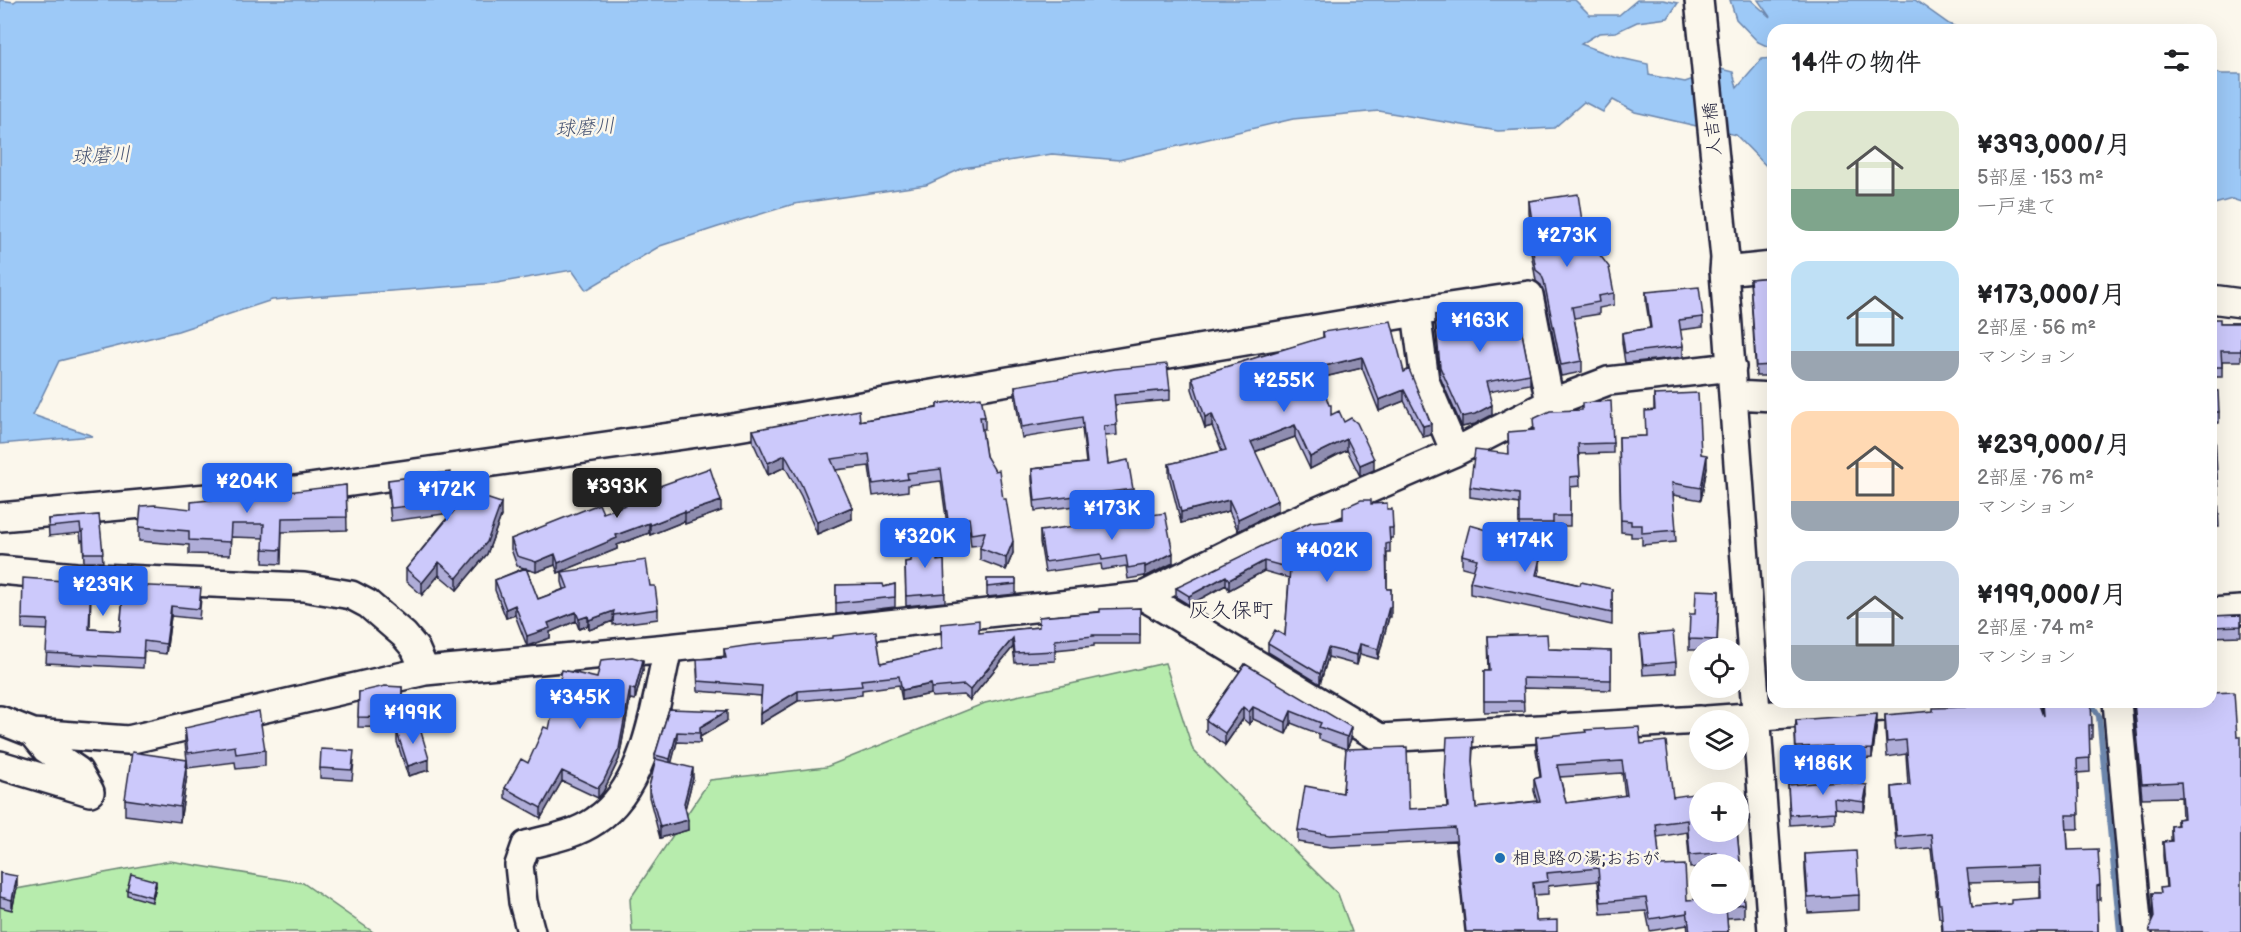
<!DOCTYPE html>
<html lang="ja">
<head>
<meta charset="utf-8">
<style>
  body { margin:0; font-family:"Balsamiq Sans","Klee One",sans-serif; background:#f6f6f6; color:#202124; height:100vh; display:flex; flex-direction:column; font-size:22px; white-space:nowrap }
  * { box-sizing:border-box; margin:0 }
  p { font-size:20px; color:#757577 }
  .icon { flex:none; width:33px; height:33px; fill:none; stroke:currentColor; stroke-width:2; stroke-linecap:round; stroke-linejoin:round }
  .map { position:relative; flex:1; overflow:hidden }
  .details { position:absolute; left:1767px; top:24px; width:450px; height:684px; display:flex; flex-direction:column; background:#fff; border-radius:18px; box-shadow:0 6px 24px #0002 }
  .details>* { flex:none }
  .fabs { position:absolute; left:1689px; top:638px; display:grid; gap:12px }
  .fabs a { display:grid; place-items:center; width:60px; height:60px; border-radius:50%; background:#fff; box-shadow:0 6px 24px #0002; font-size:30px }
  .price { position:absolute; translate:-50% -51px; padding:0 14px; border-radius:6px; background:#2563eb; color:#fff; font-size:20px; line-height:39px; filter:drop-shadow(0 2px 3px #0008) }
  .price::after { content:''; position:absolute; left:50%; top:36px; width:18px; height:14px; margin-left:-9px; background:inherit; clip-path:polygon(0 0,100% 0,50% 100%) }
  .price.active { background:#222; color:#fff }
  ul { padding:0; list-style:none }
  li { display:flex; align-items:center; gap:18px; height:150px; padding:0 24px }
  li span { display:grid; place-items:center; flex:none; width:168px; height:120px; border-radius:18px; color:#555 }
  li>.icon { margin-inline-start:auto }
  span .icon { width:72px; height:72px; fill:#fffc; stroke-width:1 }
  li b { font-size:26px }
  h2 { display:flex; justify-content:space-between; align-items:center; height:72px; padding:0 24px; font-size:26px }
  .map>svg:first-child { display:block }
</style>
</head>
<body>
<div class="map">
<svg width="2241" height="932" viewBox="0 0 2241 932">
  <rect width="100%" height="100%" fill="#fbf7ec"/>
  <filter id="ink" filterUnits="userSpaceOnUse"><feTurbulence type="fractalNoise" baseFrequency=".0167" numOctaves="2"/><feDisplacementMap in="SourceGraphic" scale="12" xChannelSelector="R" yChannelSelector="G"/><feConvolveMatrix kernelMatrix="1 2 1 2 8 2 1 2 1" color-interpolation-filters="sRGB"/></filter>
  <g filter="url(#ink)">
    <path fill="#b7ecad" stroke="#6c8774" stroke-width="1.5" d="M1165,663L1193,750L1338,894L1352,932H632L630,899L710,780L826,767L985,703Z
      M170,861L303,883L373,932H0V892Z"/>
    <path fill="#9dc9f7" stroke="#6c86ac" stroke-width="1.5" d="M0,0L14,2L17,0H1575L1590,15H1619L1637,0H1663L1678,3L1668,18L1637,22L1616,32L1599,33L1581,44L1616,57L1648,64L1649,75L1685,82L1721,69L1733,72L1737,88L1762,59L1773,58V173L1736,135L1635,112L1613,100L1603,112L1584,102L1554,128L1498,131L1379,111L1293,119L1119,160L1052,154L963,168L926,185L794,204L718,227L660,246L586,290L572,270L497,283L272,300L178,331L59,361L33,415L93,436L0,444Z
      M1730,0H1751L1770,17L1758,0H1915L1949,24L1963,30H1773V49L1758,42L1736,19Z
      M2211,70L2221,74H2241V202L2232,199L2211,205Z"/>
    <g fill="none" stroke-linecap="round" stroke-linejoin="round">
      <path stroke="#6c86ac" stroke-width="6" d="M2075,702L2092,705L2099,716L2120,932"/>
      <defs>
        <path id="minor" d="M1699,0L1725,258L1724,271L1772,932
          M1724,271L1773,266
          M2211,299L2241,303
          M1416,312L1425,381L1455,452
          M1734,395L1773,397
          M0,517L295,490L726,429L1416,312L1529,295L1550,403
          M0,570L76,577L304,587L351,595L368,604L404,635L415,648L425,671
          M1143,596L1380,738L1700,720
          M2211,612L2241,610
          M2117,702L2138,932
          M0,720L33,733L128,740L425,671L668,648L1143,596L1279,528L1455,452L1550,403L1608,381L1732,367
          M1707,720L1952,702
          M0,765L90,792L78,771L46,749L33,733
          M531,932L523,902L519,865L526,845C550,839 575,835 595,821C647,787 655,704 668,648"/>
      </defs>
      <use href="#minor" stroke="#22223b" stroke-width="32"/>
      <use href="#minor" stroke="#fbf7ec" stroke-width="27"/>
    </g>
    <path fill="#afadd8" stroke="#22223b" stroke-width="1.5" fill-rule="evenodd" d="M1529,201L1586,248L1614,293V305L1599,308V314L1574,318L1582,361V372L1561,376L1544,292L1541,285L1536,281L1531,252V240H1533L1529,213Z
      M1773,277V376H1756L1750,279Z
      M1646,292L1703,317V327L1680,330L1683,346V357L1625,363L1622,343V333L1650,328L1646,303Z
      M1435,315L1530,374V384L1488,392L1492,415L1475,424L1462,427L1440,377L1435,325Z
      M2211,319L2220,323H2241V361H2222V377H2211Z
      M1323,332L1404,372L1431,435L1423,437L1404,401L1379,411L1362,368L1320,378L1331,415L1344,422L1374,470L1360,476L1347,450L1310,469L1295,437L1255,452L1278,511L1238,531L1229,511L1181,523L1169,476V464L1222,451L1212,426L1205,428L1192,389V377L1323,338Z
      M1015,386L1170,390V400L1115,405L1117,435L1105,436L1108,464L1133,489V499L1035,511L1032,480V469L1086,463L1082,428L1022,438L1015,396Z
      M2211,390L2219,412V423L2214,424L2219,527H2211Z
      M1654,395L1701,454L1707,467L1701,500L1673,495L1676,542L1642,545V537H1631V533L1621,532L1619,437L1646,436L1654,410Z
      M937,404L985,417V429H982L986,456L1013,553L1006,570L980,560V548L981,545L971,546L969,530L948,532L941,481L908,485V491L873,496L869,466L836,470L852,519L817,534L801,496L785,467L768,475L753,442V430L860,421L937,408Z
      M1508,432L1613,443V453L1579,454L1580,486L1570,487V526H1553V533H1519V504L1470,497V487L1509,454Z
      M388,480L452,487L501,516L487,554L457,590L439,575L422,595L406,581V569L451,513L391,521L388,493Z
      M346,485L347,530L282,532L281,564L263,563L264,538L231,537L230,555L189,554V545L139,541V527L191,509L245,499Z
      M637,494L721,511L685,524V521L650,535L649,533L617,545V549L558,573L555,565L536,572L526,569L538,599L564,589L562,582V572L650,586L658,609V619L613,625V621L589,630L588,625L579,629L576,621L550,632V638L527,646L515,615L506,618L495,590V580L524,568L517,566L511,549V539L603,513L637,501Z
      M1371,504L1387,509L1393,528V538H1390V553H1387V589H1391V617H1389L1378,659L1360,654L1357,665L1328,657L1320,684L1268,652V643L1285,636L1289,578L1264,571L1229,590L1226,585L1189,605L1176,597V588L1343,519Z
      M99,515L103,562H84L83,540L81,541L80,533L49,536L48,519Z
      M1040,531L1173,563L1145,577V576L1128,579L1126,566L1102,570L1101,564L1045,572L1040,542Z
      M1515,549L1514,553L1540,570L1538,575L1580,585L1612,589V625L1470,594V582L1474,570L1462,567V555Z
      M938,550V561L944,560L945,602L906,606L905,562L911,561Z
      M987,579H1016V594L987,597Z
      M895,584V607L836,614V585L884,587Z
      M124,585L201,598L199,619L171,616L166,654L144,651L143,668L46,663L48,630L22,629V619L91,593L90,629L120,631Z
      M1719,591L1717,648H1700V650H1689V639L1695,614Z
      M1140,608V644H1094V646L1055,650V661L1015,663L1013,647L970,700L964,695L932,697L931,694L902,700L899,685L862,690V695L798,701L760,724L761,696L698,691L697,669L724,658V649L881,663L942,649L941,624L979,633L1039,627V617Z
      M2241,615V636L2211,637V616Z
      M1640,635L1676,662V673L1643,675Z
      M1488,636L1548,649L1611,651V690L1523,688L1524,711L1484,712V671H1489Z
      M1245,664L1351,739L1347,748L1409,809L1447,807L1445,775L1473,749L1472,765L1476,808L1537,801L1534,791V779L1540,777L1536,750V737L1641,744L1673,797L1737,831L1744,904V917L1727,918L1728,932H1688L1687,923V925L1650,931L1646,911L1601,914L1598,881L1548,886V894L1534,895L1536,921L1557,932H1465L1455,841L1330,847L1298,842V830L1343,793L1346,749L1319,739V734L1291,723L1286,734L1253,719L1249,724L1243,719L1225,745L1206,732V720ZM1622,773L1625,796L1566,803L1560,777ZM1687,832L1690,868L1700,867V864H1738V903L1687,900L1660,866L1657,837Z
      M643,670L635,700L630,699L619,759L603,792L598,798L562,781L541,818L505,798V788L528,763L549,729Z
      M402,687L401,728L358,727L359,692Z
      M2042,702H2072L2071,704L2092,725V739H2089L2090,772L2077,773L2079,829H2067L2068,850L2100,885V900H2097L2098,932H1942L1941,918H1939L1931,848L1897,851L1892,801V787L1908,785L1906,754L1887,757L1885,730V715L2043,714ZM2039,881V898L2011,904L1972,907L1969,883Z
      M2133,702H2211L2237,737L2153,920L2152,893H2160L2166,887L2163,856V842L2171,841V826L2177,825V819L2182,818L2181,797L2142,798Z
      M669,709L727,721L700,737V743L677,742L671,763L693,778L685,808L688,830L660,838L649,797V787L655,763V755Z
      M1796,720L1877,723L1872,758L1831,761V756L1796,757L1795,735Z
      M185,728L265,750V766L236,769L235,762L188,768L185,743Z
      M397,732L429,770L408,776L397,742Z
      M354,761L352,780L320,778V768Z
      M187,775L180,822L125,815V799Z
      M1788,785L1867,795L1864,812L1835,808V822L1790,825Z
      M1805,854L1859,895V910L1808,913L1805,870Z
      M0,873L17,887L12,910L0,907Z
      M156,886L152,902L127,895V890Z"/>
    <path fill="#8f8db0" stroke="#22223b" stroke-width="1.5" d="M1362,357V368L1316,379V368Z
      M1404,390V401L1379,411V400Z
      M1492,405V415L1475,424L1462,427V417Z
      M1212,414V426L1205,428V417Z
      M1431,424V435L1423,437V426Z
      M1295,425V437L1251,453V442Z
      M1347,439V450L1310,469V457Z
      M785,455V467L768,475V463Z
      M1707,455V467L1701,500V488Z
      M1374,459V470L1360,476V465Z
      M1229,500V511L1181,523V512Z
      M1278,500V511L1238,531V519Z
      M721,501V511L685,524V513Z
      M501,503V516L487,554L457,590V578Z
      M852,507V519L817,534V522Z
      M685,511V521L650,535V525Z
      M649,523V533L617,545V549L558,573V563L616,535Z
      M1515,538V549L1512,564V552Z
      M1013,541V553L1006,570V558Z
      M1173,553V563L1145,577V567Z
      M555,554V565L536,572V562Z
      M1540,558V570L1536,586V575Z
      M1264,561V571L1229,590V580Z
      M439,562V575L422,595V583Z
      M1226,576V585L1189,605V596Z
      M515,605V615L506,618V609Z
      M171,606V616L166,654V644Z
      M1389,607V617L1378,659V649Z
      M614,611L613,621L589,630V620Z
      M576,612V621L550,632V638L527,646V636L548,623Z
      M588,616V625L579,629V619Z
      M1013,638V647L970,700V690Z
      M1360,644V654L1357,665V655Z
      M1328,648V657L1320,684V674Z
      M643,660V670L635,700V690Z
      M931,684V694L902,700V690Z
      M630,688V699L619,759L603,792L598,798V788Z
      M798,691V701L760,724V714Z
      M1243,707V719L1225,745V733Z
      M1253,707V719L1249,724V712Z
      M727,711V721L700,737V743V727Z
      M1291,711V723L1286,734V722Z
      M1877,714V723L1872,758V749Z
      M1351,727V739L1347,749V737Z
      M677,732V742L670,769V759Z
      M429,759V770L408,776V766Z
      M187,760V775L180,822V807Z
      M693,768V778L684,813V803Z
      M562,771V781L541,818V808Z
      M1867,785V795L1864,812V802Z
      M688,820V830L660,838V827Z
      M17,876V887L12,910V900Z
      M156,881V886L152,902V897Z"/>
    <path fill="#ccc9fb" stroke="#22223b" stroke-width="1.5" fill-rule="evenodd" d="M1578,194L1586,248L1593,246L1609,267L1614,293L1598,296L1599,302L1572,307L1582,361L1561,365L1544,281L1541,274L1536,270L1531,240H1535L1529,201Z
      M1773,277V365L1756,366L1750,279Z
      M1699,287L1703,317L1679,320L1683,346L1625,353L1622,333L1651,328L1646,292Z
      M1516,303L1530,374L1486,382L1492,405L1475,414L1462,417L1440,367L1435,315Z
      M2211,319H2220V323H2241V351H2221L2222,367H2211Z
      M1391,321L1404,372L1409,369L1431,424L1423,426L1404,390L1379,400L1362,357L1316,368L1329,405H1331V415L1339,411L1344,422L1351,418L1357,423L1374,459L1360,465L1347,439L1310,457L1295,425L1251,442L1278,500L1238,519L1229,500L1181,512L1169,464L1226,450L1212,414L1205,417L1192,377L1324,337L1323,332Z
      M1167,364L1170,390L1114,395L1117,425L1104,426L1108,464L1128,460L1133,489L1035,501L1032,469L1087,463L1082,417L1022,427L1015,386L1115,369Z
      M2211,390L2218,391L2219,412H2214L2219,515H2211Z
      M1698,393L1701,454L1707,455L1701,488L1672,483L1676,530L1642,533V525H1631V521L1621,520L1619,437L1646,436L1645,411L1655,410L1654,395Z
      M981,397L985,417H980L986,456L995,471L999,470L1003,499H1006L1013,541L1006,558L980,548L985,532L971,534L969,518L948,520L941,469L907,473L908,479L873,484L869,454L831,459L852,507L817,522L801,484L785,455L768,463L753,430L859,410L860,421L937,408V404Z
      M1611,401L1613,443L1578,444L1580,476L1570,477V516H1553V523H1519V494L1470,487L1475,450L1509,454L1508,432L1534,430L1533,419L1550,411L1582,410V403Z
      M710,468L721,501L685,513V511L650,525L649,523L616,535L617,538L558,563L555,554L536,562L517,556L511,539L599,504L603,513L639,500L637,494Z
      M450,472L452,487L501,503L487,542L457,578L439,562L422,583L406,569L463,500L391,508L388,480Z
      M346,485L347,517L282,518L281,550L263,549L264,524H231L230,542L189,540V531L139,527L141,506L155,505L191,509V502L228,498L245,499V497Z
      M1361,500H1371V504L1387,503V509H1392L1393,528H1389L1390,543L1386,544L1387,589H1391V607H1389L1378,649L1360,644L1357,655L1328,648L1320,674L1268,643L1275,630L1285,636L1290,568L1264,561L1229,580L1226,576L1189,596L1176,588L1311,522L1343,519V508Z
      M1165,513L1173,553L1145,567V565L1128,568L1126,556L1102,560L1101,554L1045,562L1040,531Z
      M99,515L103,553H84L83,531L81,532L80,524L49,527L48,519Z
      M1470,525L1515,538L1512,552L1540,558L1536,575L1580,585L1581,582L1612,589V613L1470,582L1477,559L1462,555Z
      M913,538L938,540L937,561L944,560L945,593L906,596L905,562L911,561Z
      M646,560L650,586H655L658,609L613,615L614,611L589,620L588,616L579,619L576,612L548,623L550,628L527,636L515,605L506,609L495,580L526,568L538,599L568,588L562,572Z
      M23,578L91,583L89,629L120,631L124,585L201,588L199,609L171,606L166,644L144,641L143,658L46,653L48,620L22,619Z
      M987,579H1016V584L987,587Z
      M883,584L884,587L895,584V597L836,603V585Z
      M1696,590L1719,591L1717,640L1689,639L1690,614H1695Z
      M1140,608V635H1093L1094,636L1055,640V651L1015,653L1013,638L970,690L964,685L932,688L931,684L902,690L899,676L861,680L862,686L798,691L760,714L762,686L698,681L697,659L726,658L724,649L751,645L833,638V636L876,631L881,663L942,649L941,624L979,620V633L1039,627V617L1100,612V609Z
      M2241,615V626L2211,627V616Z
      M1673,632L1676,662L1643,665L1640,635Z
      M1547,634L1548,649L1611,651V680L1523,678L1524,701H1484V671H1490L1488,636Z
      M632,657L643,660L635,690L630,688L619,749L603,782L598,788L562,771L541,808L505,788L521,759L528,763L544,727L549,729L562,670L597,678L601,660Z
      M1245,664L1351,727L1347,737L1319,727L1321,723L1291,711L1286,722L1253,707L1249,712L1243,707L1225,733L1206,720Z
      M385,686L402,687L401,718L358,717L359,692Z
      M2234,692L2237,737H2241V932H2150L2149,928L2154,917L2152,893H2161L2160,888L2167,887L2163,842L2172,841L2171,826L2178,825L2177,819L2184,818L2181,782L2142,784L2134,702H2211V693Z
      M1966,702H2039L2044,716L2043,702H2067L2066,705L2091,703L2092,725H2089L2090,758L2077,759L2079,815H2066L2068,850L2098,849L2100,885L2097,886L2098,932H1943L1941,904H1939L1931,834L1897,837L1892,787L1910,785L1906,740L1887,742L1885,715L1933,711V708L1966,707ZM2039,866L2040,898L2011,900V904L1972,907L1967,869Z
      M669,709L727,711L700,727V733L677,732L670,759L655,755Z
      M259,711L265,750L236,754L235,746L188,753L185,728Z
      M1877,714L1872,749L1831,751V746L1796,747L1795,726H1797L1796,720Z
      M419,725L429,759L408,766L397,732Z
      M1639,727L1641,744L1666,741L1673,797L1700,793V831H1737L1744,904L1726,906L1728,932H1690L1687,910V913L1650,919L1646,898L1601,902L1598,868L1547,873L1548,881L1533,883L1536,921L1557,920V932H1466L1455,828L1330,835L1298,830L1305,786L1343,793L1346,749L1407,747L1409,809L1448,807L1445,775L1447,737L1473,736L1472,761L1476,808L1540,801L1534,779L1541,777L1536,737L1586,732L1585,730ZM1622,761L1627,795L1566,803L1557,765ZM1687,820L1690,855L1717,853L1718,864H1738V903H1700V899L1687,900L1685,865L1660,866L1656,824Z
      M321,749L354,751L352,770L320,768Z
      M132,752L187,760L180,807L125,799Z
      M656,759L693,768L684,803L688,820L660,827L649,787Z
      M1840,781L1867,785L1864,802L1834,798L1835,812L1790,815L1788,785Z
      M1732,788L1733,792H1705Z
      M1856,851L1859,895L1808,898L1805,854Z
      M0,873L17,876L12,900L0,897Z
      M131,874L156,881L152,897L127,890Z"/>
  </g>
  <circle fill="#1f6fb2" stroke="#fbf7ec" stroke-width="2" cx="1500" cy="858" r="6"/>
  <g text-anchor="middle" stroke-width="5" stroke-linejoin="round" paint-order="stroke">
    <g font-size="18" fill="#22223b" stroke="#fbf7ec">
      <text transform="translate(1712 129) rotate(-96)" y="6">人吉橋</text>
    </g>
    <g font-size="18" fill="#22223b" stroke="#fbf7ec" text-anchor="start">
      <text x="1512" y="864">相良路の湯;おおが</text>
    </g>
    <g font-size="20" font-style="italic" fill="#475473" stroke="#fbf7ec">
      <text transform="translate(585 127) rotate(-4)" y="7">球磨川</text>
      <text transform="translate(101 155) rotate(-3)" y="7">球磨川</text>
    </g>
    <g font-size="21" fill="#22223b" stroke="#fbf7ec">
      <text x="1231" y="617">灰久保町</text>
    </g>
  </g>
</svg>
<div class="fabs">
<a><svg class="icon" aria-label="locate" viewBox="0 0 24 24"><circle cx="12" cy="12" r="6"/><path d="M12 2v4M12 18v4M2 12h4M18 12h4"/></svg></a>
<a><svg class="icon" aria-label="layers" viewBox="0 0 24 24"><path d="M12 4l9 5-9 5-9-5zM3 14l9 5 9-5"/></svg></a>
<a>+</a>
<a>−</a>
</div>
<b class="price" style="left:1567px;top:268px">¥273K</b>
<b class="price" style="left:1480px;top:353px">¥163K</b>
<b class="price" style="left:1284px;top:413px">¥255K</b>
<b class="price" style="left:247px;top:514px">¥204K</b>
<b class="price active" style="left:617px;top:519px">¥393K</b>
<b class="price" style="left:447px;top:522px">¥172K</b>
<b class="price" style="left:1112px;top:541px">¥173K</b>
<b class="price" style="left:925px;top:569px">¥320K</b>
<b class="price" style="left:1525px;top:573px">¥174K</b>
<b class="price" style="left:1327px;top:583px">¥402K</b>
<b class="price" style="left:103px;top:617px">¥239K</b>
<b class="price" style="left:580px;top:730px">¥345K</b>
<b class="price" style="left:413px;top:745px">¥199K</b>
<b class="price" style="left:1823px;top:796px">¥186K</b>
<section class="details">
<h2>14件の物件<svg class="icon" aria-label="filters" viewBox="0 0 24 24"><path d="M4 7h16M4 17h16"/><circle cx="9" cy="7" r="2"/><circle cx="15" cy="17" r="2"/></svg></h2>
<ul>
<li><span style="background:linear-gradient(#dfe7d0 65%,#7fa58c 0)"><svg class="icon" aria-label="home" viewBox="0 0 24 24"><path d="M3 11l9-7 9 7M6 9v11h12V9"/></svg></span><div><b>¥393,000/月</b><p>5部屋 · 153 m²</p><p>一戸建て</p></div></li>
<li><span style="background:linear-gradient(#bfe0f5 75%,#9aa5b1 0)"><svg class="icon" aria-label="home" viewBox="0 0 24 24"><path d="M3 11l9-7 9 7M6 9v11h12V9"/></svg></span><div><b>¥173,000/月</b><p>2部屋 · 56 m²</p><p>マンション</p></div></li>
<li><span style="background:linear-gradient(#ffd9b3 75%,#9aa5b1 0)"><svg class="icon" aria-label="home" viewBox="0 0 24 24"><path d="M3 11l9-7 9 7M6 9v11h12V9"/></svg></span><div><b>¥239,000/月</b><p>2部屋 · 76 m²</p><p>マンション</p></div></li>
<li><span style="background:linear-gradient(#c9d6e8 70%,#9aa5b1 0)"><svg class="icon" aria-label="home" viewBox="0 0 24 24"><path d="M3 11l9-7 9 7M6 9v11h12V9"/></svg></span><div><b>¥199,000/月</b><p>2部屋 · 74 m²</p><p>マンション</p></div></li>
</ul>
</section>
</div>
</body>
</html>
